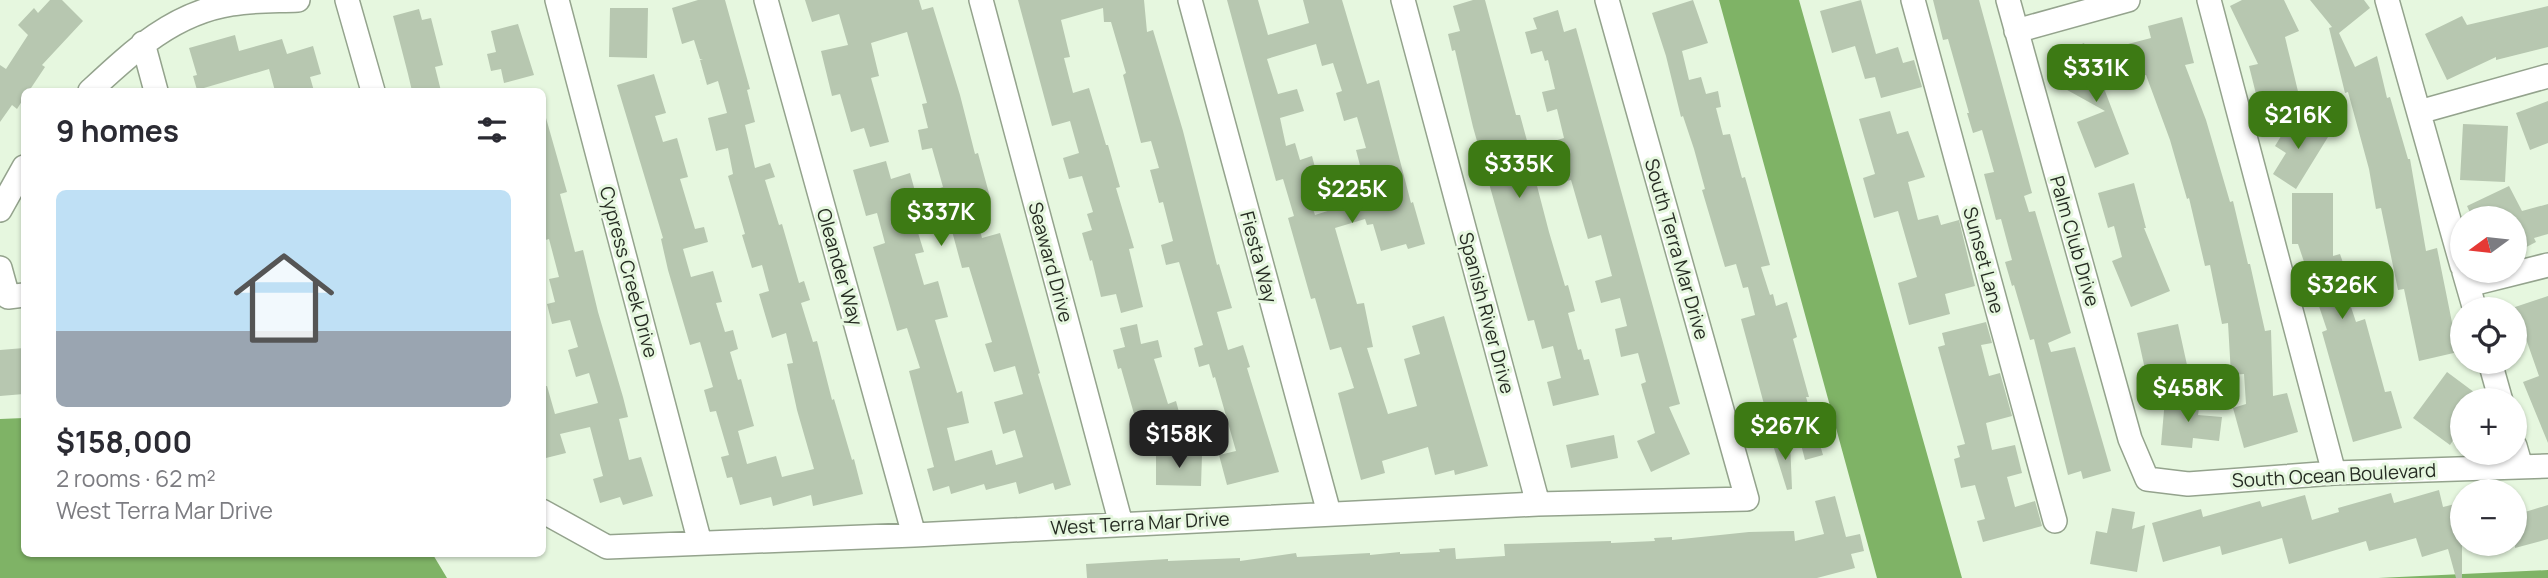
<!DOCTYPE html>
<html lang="en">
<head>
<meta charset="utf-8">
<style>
  body { margin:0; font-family:Manrope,sans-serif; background:#f7f7f7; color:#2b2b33; height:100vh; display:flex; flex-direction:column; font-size:26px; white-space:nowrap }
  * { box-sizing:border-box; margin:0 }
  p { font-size:23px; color:#7c7c81 }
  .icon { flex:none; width:38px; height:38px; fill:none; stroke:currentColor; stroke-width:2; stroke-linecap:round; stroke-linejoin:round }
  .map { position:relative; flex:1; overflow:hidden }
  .drawer { position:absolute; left:21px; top:88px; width:525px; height:469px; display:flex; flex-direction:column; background:#fff; border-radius:10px; box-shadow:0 2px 5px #0004 }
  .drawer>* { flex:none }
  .needle { width:46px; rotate:255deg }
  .tools { position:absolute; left:2450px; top:206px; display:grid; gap:14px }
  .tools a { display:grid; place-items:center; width:77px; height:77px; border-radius:50%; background:#fff; box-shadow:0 2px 5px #0004; font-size:35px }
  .price { position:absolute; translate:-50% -60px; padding:0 16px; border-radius:14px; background:#3d7a14; color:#fff; font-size:23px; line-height:46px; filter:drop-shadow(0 2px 4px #0008) }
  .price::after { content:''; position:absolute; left:50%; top:42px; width:21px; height:16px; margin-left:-10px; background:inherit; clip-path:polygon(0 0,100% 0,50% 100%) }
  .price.selected { background:#222; color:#fff }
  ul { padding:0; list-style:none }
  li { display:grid; align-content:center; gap:14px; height:371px; padding:0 35px }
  li span { display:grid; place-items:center; height:217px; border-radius:10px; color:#555 }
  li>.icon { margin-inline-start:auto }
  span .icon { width:126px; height:126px; fill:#fffc; stroke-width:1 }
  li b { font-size:30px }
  h2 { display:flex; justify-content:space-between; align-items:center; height:84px; padding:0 35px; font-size:30px }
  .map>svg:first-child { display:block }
</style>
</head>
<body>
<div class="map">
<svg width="2548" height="578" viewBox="0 0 2548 578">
  <rect width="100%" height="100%" fill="#e6f7df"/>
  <path fill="#7fb366" d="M1719,0H1799L1962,578H1877Z
    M24,418V553H432L447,578H0V419Z
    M2548,570V578H2378Z"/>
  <path fill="#b7c7b0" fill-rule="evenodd" d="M50,0H62L83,21L42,65L45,67L29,91H24V98L17,109L12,105L0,122V65L6,69L28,35L18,25L34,8L38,13Z
    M698,0H725L750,89L747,90L755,122L745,125L755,168L770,163L775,177L765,180L779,225L782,224L799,283L804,281L810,300L801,303L813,342L817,341L832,400L834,399L852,460L854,459L863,494L813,506L811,495L773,506L771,497L740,505L732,477L727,478L721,457L729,455L716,411L710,412L704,390L713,387L700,342L690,345L668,270L661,239L663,238L617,85L654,74L666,113L655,116L663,142L677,138L688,177L680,179L695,229L704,227L708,242L683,249L691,277L713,271L722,302L716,303L725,332L733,330L738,349L730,352L738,380L741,379L754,426L738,431L747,464L776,456L782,477L814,469L797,410L787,364L793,363L786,333L772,338L759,294L769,291L762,265L752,268L742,235L745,234L728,176L733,174L728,148L716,151L708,118L727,113L718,81L707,85L700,60L703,59H700L694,40L682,44L672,8Z
    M805,0H919L922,10L933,7L960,95L975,154L978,153L990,197L972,202L982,238L1000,233L1040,373L1038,374L1071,485L1055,490L1053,483L1019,494L1016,482L986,490L984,484L951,494L949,486L933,491L927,469L934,467L909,371L920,368L907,328L897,331L873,247L885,243L877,213L866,216L853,170L886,161L891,179L910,173L918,202L909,204L924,252L915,254L924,285L938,281L948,317L935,320L957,393L962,391L969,423L947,428L955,461L992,450L996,465L1023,457L1015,430L1003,434L994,402L1023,394L1015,366L994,372L985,344L992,342L969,267L962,268L946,209L940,211L934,190L943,187L932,148L922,150L918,130L928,128L922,104L927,103L907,32L871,43L879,76L871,78L889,142L870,147L864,128L851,132L840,94L832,96L821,51L848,45L839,14L812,22Z
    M1018,0H1144L1147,32L1153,30L1183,131L1217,265L1219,264L1232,308L1217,312L1228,350L1243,345L1250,367L1247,368L1279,472L1227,485L1219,455L1236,451L1215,377L1213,378L1209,364L1199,367L1194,348L1203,345L1179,262L1166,265L1161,245L1173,241L1163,202L1159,203L1150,170L1159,168L1151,141L1141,143L1123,75L1126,73L1111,22H1104L1103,8L1061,20L1070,57L1064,58L1073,93L1089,88L1106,145H1108L1120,187L1116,188L1134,248L1129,249L1143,307L1121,313L1116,294L1101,297L1092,260L1090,261L1082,233L1092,230L1087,214L1093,212L1082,176L1069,179L1063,158L1079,153L1070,121L1052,126Z
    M1227,0H1258L1268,35L1309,23L1303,0H1342L1367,84L1379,80L1411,203L1413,202L1425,244L1408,249L1406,244L1381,251L1373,224L1367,225L1365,219L1335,228L1357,304L1364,303L1373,347L1367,348L1388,414L1417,406L1404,359L1420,354L1412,326L1444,316L1488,466L1455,475L1454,470L1435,475L1428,447L1382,461L1385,473L1361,480L1338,393L1354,388L1341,347L1330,350L1315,298L1311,299L1288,218L1294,216L1283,179L1276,181ZM1316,44L1322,66L1333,63L1342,91L1336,93L1344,121L1357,117L1366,148L1356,150L1362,173L1353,176L1359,201L1315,215L1302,174L1316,171L1312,156L1300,160L1295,143L1286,146L1280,118L1304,111L1297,89L1278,94L1267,59Z
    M1473,0H1485L1516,115H1520L1532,159H1530L1549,232L1565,286L1568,285L1575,311L1568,313L1578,350L1581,349L1584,360L1589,359L1599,395L1553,406L1547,382L1561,378L1553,346L1542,349L1534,320L1528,321L1473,127L1455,50L1452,51L1448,34L1460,31L1453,6Z
    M1693,0L1708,43L1682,51L1689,80L1701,77L1706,94L1718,91L1721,107L1716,108L1723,135L1730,134L1742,178L1745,177L1770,265L1761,267L1770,295L1773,294L1776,306L1787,302L1797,337L1793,339L1809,397H1806L1823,455L1805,460L1797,429L1787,430L1779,405L1765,408L1741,319L1755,315L1748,287L1743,288L1736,264L1725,267L1702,190L1705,189L1694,149L1683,116L1681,117L1666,56L1652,13Z
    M1861,0L1876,54L1898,47L1903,63L1914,60L1922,87L1881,98L1875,77L1865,79L1855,46L1832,53L1820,11Z
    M1933,0H1979L2032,193L2024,196L2029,212L2035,211L2071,333L2048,343L2051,352L2075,347L2111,471L2083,479L2081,471L2068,475L2034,339L2030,340L2014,285L2012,286L2005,262L2012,260L2001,219L1996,220L1984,174L1994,172L1982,130L1973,133L1967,113H1969L1948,39L1943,40Z
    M2242,0H2284L2299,31L2285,37L2301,104L2261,114L2249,66L2258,64L2230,6Z
    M2310,0H2364L2370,8L2339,33L2355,67L2377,56L2387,98L2390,97L2408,159H2410L2426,251L2437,248L2458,352L2419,361L2404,289L2398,290L2381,208L2376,209L2369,169L2348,92L2345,93L2329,28L2332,27Z
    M2548,6V47L2496,60V57L2447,80L2425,34L2462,16L2467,25Z
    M610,8H648L647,58L609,57Z
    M419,9L422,20L431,18L443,65L435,67L441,91H412L408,74L393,16Z
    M1558,10L1564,32L1576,28L1680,404L1669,407L1690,454L1651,472L1637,441L1655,433L1641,384L1646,382L1638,353L1621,357L1615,329L1627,326L1620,298L1601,303L1595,281L1612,276L1601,235L1588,239L1571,180L1564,182L1554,141L1564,138L1557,109L1547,112L1542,92L1555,89L1548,60L1545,61L1542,51L1531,54L1525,32L1537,29L1533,18Z
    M2182,17L2194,63L2185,65L2206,120L2230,202L2233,201L2248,264H2250L2265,331L2271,330L2273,396L2287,393L2298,432L2244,448L2233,408L2246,404L2244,374L2231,375L2228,323L2222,324L2210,265L2205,266L2189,198L2187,199L2170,140L2146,75L2136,77L2128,44L2151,38L2148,26Z
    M518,24L534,75L504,83L501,69L491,71L487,54L496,52L491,31Z
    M235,35L239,51L282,39L287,54L313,46L321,74L310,77L314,91H275L269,69L197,90L193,76L197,75L189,48Z
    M2083,43L2120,63L2105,91L2129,154L2095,168L2077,122L2105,111L2060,86Z
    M2548,101V143L2530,150L2516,113Z
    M1890,111L1897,134L1908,131L1925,177L1908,182L1918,220L1938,215L1941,225L1959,220L1975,286L1945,294L1950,314L1909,325L1898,283L1917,277L1898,211L1874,218L1863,178L1875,174L1859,119Z
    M2294,115L2328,137L2296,189L2273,174L2286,153L2275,146Z
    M542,118H546L567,192L560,194L575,252L583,250L598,312L623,397L628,417L619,419L629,460L641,457L653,496L623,505L620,497L600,503L593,479L603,476L590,427L560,434L566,453L542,459V386H547L555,414L598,403L589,373L576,377L568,350L578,347L570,320L552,324L547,304L555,302L549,279L559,277L549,239L542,241Z
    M2463,124L2508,126L2505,182L2460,180Z
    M2134,183L2146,228H2144L2170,291L2131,307L2112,261L2122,257L2114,226L2108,228L2098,193Z
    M2509,186L2522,211L2548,204V234L2534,238L2536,242L2515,253V219H2473L2467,206Z
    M2292,193H2333V256L2340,254L2353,292L2347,295L2356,322L2365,319L2385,392L2391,391L2402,428L2353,442L2322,332L2327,330L2298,244H2292Z
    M2548,296V443L2523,382L2539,376L2526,339L2515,343V307Z
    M1986,322L1992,343L1981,345L1989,376L2000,373L2012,416L1986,423L1992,450L2015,445L2022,473L2007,477L2015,507L2035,501L2042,526L1983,542L1977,521L1985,519L1975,485L1961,488L1954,459L1960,457L1957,446L1965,444L1938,347L1945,345L1942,333Z
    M1137,324L1141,344L1158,340L1162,357L1154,359L1168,404L1176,401L1182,423L1140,435L1121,368L1118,369L1113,350L1125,347L1120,328Z
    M2178,324L2189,374L2148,383L2137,333Z
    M24,348V394L0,396V350Z
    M2447,372L2486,401H2462V427L2450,445L2413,418Z
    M2165,399L2200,402L2198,415L2222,417L2219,441L2193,438L2192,448L2161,445Z
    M1614,435L1618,458L1571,468L1566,445Z
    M1790,440L1792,489L1787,490L1773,445Z
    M1156,454L1202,455L1201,486L1156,485Z
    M2439,490L2443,507L2455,504L2462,528V578H2456L2448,549L2422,557L2416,538L2369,551L2366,541L2289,564L2282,538L2222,555L2220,546L2163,562L2152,523L2201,509L2203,517L2260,501L2262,507L2305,495L2312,520L2339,512L2338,508L2391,493L2394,503Z
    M1835,496L1846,537L1860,534L1864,551L1851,554L1855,568L1817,578H1087L1086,564L1168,559V561L1240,558V561L1296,553L1297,557L1370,553V555L1400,552V554L1440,552L1439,549L1455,548L1456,559L1505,556L1504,544L1611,541V543L1655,541L1654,538L1672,537V540L1749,532L1794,531L1795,541L1824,534L1815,501Z
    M2548,505V539L2515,548V515Z
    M2112,508L2135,512L2132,529L2145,525L2137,572L2090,564L2096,531L2107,533Z"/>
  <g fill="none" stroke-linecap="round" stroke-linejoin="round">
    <defs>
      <path id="minor" d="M347,0L373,91
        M557,0L700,543
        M766,0L914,535
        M981,0L1121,524
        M1190,0L1329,513
        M1403,0L1538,504
        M1913,0L2055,521
        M2008,0L2130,439L2147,479L2188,484L2334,473L2548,466
        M2209,0L2334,473
        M2387,0L2462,266
        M2016,31L2128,0
        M143,43L156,91
        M90,91C132,52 173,13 232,4C254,0 276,1 298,0
        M2419,112L2548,76
        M0,210L24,167
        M0,268L8,297L24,295
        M2464,272L2475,310
        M2468,285L2548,265
        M2490,362L2501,401
        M2515,446L2521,467
        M542,511L607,547L914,535L1538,504L1747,499L1607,0"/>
    </defs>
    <use href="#minor" stroke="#94a38d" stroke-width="26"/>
    <use href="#minor" stroke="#fff" stroke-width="23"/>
  </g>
  <g text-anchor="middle" stroke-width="6" stroke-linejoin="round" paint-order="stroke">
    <g font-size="19" fill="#262c23" stroke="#e6f7df">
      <text transform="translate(2075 241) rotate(74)" y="7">Palm Club Drive</text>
      <text transform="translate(1677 249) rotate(74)" y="7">South Terra Mar Drive</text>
      <text transform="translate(1259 257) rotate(75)" y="7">Fiesta Way</text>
      <text transform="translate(1984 260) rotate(75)" y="7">Sunset Lane</text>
      <text transform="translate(1051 262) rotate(75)" y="7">Seaward Drive</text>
      <text transform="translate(840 267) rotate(74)" y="7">Oleander Way</text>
      <text transform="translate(629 272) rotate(75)" y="7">Cypress Creek Drive</text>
      <text transform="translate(1487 313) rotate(75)" y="7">Spanish River Drive</text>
      <text transform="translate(2334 475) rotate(-3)" y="7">South Ocean Boulevard</text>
      <text transform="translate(1140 523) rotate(-3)" y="7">West Terra Mar Drive</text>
    </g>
  </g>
</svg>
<div class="tools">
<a><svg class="needle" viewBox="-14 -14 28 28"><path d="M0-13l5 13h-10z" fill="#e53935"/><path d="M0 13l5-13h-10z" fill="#7c7c81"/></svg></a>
<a><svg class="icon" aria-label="locate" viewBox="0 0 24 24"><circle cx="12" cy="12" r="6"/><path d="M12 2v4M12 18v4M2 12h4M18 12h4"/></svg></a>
<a>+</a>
<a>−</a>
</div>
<b class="price" style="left:2096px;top:104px">$331K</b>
<b class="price" style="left:2298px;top:151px">$216K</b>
<b class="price" style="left:1519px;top:200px">$335K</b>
<b class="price" style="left:1352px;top:225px">$225K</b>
<b class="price" style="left:941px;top:248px">$337K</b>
<b class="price" style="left:2342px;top:321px">$326K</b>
<b class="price" style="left:2188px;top:424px">$458K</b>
<b class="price" style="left:1785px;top:462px">$267K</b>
<b class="price selected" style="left:1179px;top:470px">$158K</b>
<section class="drawer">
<h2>9 homes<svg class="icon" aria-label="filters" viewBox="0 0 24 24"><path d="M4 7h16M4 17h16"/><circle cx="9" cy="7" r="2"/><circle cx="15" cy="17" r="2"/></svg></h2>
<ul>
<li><span style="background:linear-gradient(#bfe0f5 65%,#9aa5b1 0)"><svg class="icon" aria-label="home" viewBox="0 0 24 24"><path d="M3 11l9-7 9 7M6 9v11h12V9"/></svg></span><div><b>$158,000</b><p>2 rooms · 62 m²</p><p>West Terra Mar Drive</p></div></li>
</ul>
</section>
</div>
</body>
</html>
